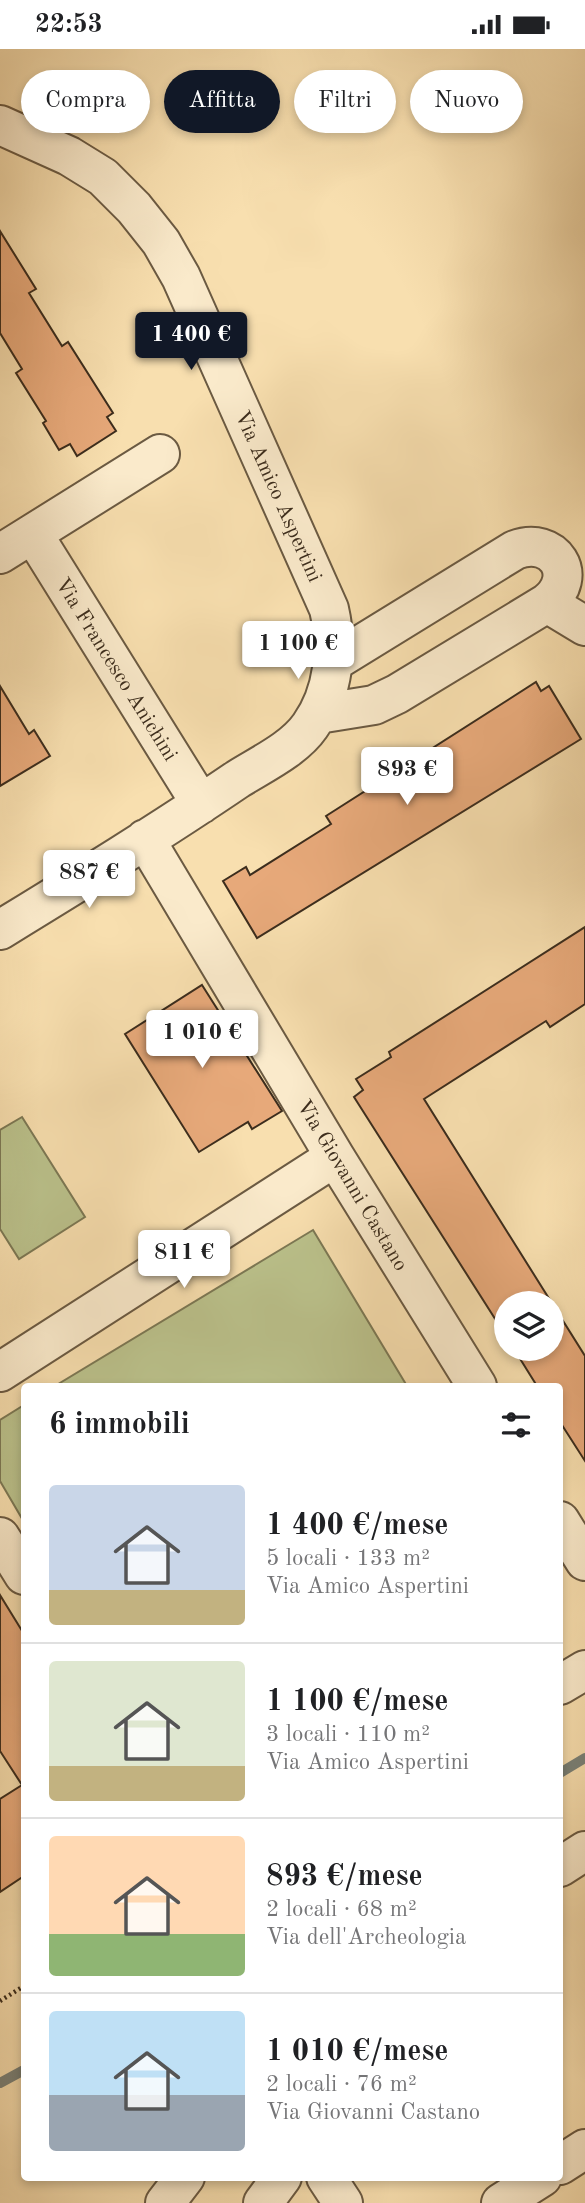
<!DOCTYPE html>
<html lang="it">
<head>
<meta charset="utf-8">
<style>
  body { margin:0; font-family:"Old Standard TT",serif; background:#f6f6f6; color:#202124; height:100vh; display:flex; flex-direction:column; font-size:26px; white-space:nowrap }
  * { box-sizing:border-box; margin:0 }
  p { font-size:23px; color:#757577 }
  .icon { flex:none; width:38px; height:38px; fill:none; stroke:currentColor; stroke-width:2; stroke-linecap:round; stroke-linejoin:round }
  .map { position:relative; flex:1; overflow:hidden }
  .details { position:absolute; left:21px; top:1334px; width:542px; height:798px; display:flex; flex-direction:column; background:#fff; border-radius:7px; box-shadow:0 4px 10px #0003 }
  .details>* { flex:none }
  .banner { position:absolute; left:21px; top:21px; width:544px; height:63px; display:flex; gap:14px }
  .fabs { position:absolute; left:494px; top:1242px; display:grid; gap:14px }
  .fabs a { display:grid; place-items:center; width:70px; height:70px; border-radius:50%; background:#fff; box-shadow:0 4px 10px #0003; font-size:35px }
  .price { position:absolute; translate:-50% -60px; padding:0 16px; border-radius:7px; background:#fff; color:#222; font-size:23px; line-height:46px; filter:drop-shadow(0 2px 4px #0008) }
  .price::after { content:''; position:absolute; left:50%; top:42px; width:21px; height:16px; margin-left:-10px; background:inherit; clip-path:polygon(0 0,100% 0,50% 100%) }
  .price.selected { background:#111827; color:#fff }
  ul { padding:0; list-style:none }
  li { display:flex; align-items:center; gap:21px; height:175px; padding:0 28px }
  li+li { border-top:2px solid #e0e0e0 }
  li span { display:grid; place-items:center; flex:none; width:196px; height:140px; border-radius:7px; color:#555 }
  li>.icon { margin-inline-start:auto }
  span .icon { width:84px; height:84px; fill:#fffc; stroke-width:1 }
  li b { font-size:30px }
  h2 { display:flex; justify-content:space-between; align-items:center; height:84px; padding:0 28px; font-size:30px }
  .chip { padding:0 24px; border-radius:32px; background:#fff; box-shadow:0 4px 10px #0003; font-size:24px; line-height:63px }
  .chip.selected { background:#111827; color:#fff }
  .status { display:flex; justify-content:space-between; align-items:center; height:49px; padding:0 35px; background:#fff; direction:ltr }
  .status svg { height:19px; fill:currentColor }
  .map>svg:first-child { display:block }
</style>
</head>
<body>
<div class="status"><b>22:53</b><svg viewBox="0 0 49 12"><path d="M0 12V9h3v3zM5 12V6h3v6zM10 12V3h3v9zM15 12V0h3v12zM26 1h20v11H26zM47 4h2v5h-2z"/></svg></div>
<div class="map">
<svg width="585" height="2154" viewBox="0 0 585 2154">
  <rect width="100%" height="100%" fill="#f8dfaf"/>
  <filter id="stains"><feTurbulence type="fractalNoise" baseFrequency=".00286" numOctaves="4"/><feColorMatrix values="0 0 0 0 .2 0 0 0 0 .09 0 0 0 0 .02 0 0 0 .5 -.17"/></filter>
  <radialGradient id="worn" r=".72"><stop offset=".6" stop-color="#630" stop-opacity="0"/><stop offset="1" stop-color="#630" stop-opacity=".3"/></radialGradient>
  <path fill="#bbc28c" stroke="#7c7854" stroke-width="2" d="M22,1068L85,1168L19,1210L0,1180V1081Z
    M313,1181L407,1337H55Z
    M24,1356V1473L0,1432V1371Z"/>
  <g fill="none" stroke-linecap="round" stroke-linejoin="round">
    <path stroke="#7a8279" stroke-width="10" d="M560,1724L585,1709
      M0,2034L24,2021"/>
  </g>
  <path fill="#e7a97a" stroke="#3c2d1d" stroke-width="2" d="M0,182L36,240L29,244L62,297L68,293L113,364L107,368L116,382L77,407L70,395L59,401L43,374L46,372L16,324L22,320L0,284Z
    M536,633L541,642L549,637L581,690L257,889L223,832L246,818L250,826L331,775L326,767Z
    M0,637L29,685L34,681L50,707L0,737Z
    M585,878V955L550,978L546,972L424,1050L585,1307V1412L560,1373V1337H537L514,1300H551V1255H506V1287L354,1048L363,1041L356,1030L391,1008L389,1003Z
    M202,936L282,1062L252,1080L248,1073L199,1103L125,985Z
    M0,1546L24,1585V1827L0,1843V1750L22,1736L0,1702Z"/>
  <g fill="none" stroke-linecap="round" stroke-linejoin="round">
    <defs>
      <path id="minor" d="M0,76L69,107L103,128L134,159L161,193L181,228L329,560C338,599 334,643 310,677C294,700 262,715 238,730C160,783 80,832 0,881
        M33,485L201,755
        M0,505L160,405
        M547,554L585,577
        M318,665L374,656L397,645L547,554C581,527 554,486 515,501L333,613
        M145,790L335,1108L477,1337
        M0,1323L335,1108
        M560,1472L585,1512
        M0,1488L24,1526
        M560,1636L585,1621
        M560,1818L585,1802
        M560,2116L585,2100
        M326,2128L343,2154
        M165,2154L185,2128
        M263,2154L282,2128
        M501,2154L542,2128"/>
    </defs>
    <use href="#minor" stroke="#6b5a42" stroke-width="42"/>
    <path stroke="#3c2d1d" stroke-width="4.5" stroke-dasharray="2 3.5" stroke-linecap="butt" d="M0,1952L24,1937"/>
    <use href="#minor" stroke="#faeacb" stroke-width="38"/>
  </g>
  <g text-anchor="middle" stroke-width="5" stroke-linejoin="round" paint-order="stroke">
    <g font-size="21" fill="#3c2d1d" stroke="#faeacb">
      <text transform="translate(279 447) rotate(66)" y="7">Via Amico Aspertini</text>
      <text transform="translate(117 620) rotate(58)" y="7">Via Francesco Anichini</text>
      <text transform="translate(353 1136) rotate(59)" y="7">Via Giovanni Castano</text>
    </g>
  </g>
  <rect width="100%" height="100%" filter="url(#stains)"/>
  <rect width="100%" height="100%" fill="url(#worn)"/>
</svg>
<div class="fabs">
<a><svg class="icon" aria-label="layers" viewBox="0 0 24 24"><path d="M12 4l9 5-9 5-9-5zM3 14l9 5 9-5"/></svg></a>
</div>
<b class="price selected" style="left:191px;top:323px">1 400 €</b>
<b class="price" style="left:298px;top:632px">1 100 €</b>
<b class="price" style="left:407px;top:758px">893 €</b>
<b class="price" style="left:89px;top:861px">887 €</b>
<b class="price" style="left:202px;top:1021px">1 010 €</b>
<b class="price" style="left:184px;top:1241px">811 €</b>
<div class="banner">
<a class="chip">Compra</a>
<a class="chip selected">Affitta</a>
<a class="chip">Filtri</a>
<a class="chip">Nuovo</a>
</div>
<section class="details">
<h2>6 immobili<svg class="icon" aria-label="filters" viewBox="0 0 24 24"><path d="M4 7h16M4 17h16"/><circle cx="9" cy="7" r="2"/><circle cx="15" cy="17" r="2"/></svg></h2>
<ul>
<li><span style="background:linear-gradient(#c9d6e8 75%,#c2b280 0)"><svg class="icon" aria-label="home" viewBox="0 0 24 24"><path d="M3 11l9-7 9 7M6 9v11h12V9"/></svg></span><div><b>1 400 €/mese</b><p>5 locali · 133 m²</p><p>Via Amico Aspertini</p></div></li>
<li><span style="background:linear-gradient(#dfe7d0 75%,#c2b280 0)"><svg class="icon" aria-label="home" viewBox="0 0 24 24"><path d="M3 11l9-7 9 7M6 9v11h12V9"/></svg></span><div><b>1 100 €/mese</b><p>3 locali · 110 m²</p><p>Via Amico Aspertini</p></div></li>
<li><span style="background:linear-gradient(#ffd9b3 70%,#8fb573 0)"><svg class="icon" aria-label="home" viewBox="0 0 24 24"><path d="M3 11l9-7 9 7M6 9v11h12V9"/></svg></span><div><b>893 €/mese</b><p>2 locali · 68 m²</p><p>Via dell'Archeologia</p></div></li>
<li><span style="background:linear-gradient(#bfe0f5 60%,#9aa5b1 0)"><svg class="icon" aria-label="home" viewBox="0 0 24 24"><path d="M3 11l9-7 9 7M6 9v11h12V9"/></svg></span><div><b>1 010 €/mese</b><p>2 locali · 76 m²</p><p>Via Giovanni Castano</p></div></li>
</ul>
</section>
</div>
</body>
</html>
